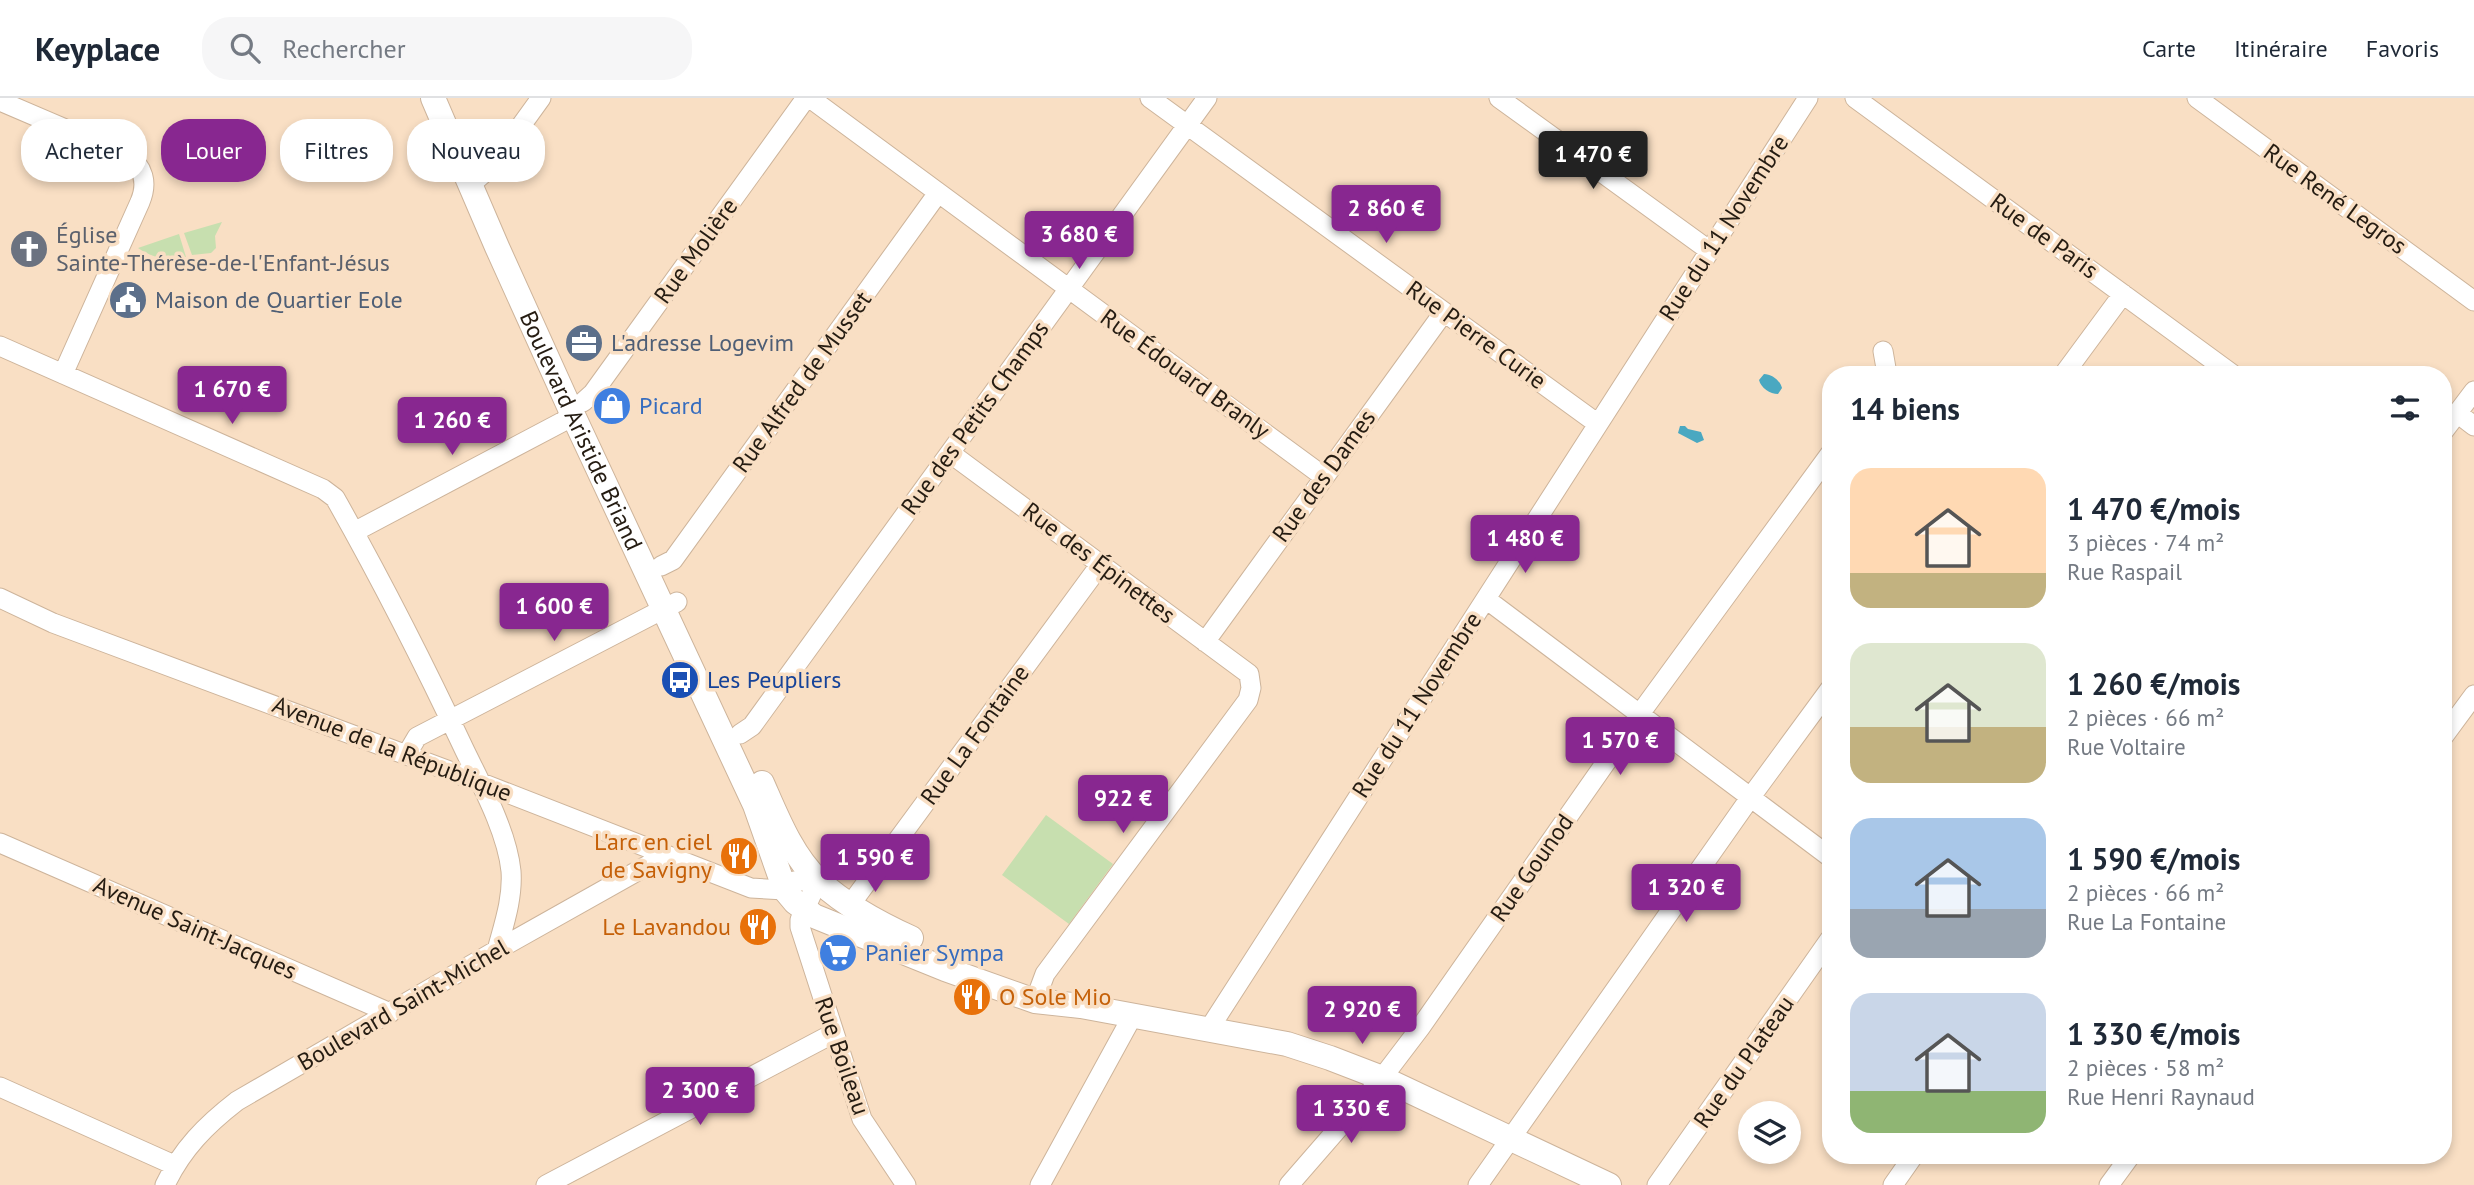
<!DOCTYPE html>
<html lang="fr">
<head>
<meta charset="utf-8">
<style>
  body { margin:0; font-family:"PT Sans",sans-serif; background:#f6f6f7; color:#1f2937; height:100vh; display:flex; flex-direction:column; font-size:26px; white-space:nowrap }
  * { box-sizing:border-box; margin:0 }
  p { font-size:23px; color:#747a83 }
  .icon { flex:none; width:38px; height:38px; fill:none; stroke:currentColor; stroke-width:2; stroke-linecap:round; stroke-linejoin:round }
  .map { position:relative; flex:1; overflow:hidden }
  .drawer { position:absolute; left:1822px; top:268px; width:630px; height:798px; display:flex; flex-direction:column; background:#fff; border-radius:28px; box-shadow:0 4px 10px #0003 }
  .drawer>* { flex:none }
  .top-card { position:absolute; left:21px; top:21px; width:665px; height:63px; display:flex; gap:14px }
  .controls { position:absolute; left:1738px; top:1003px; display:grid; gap:14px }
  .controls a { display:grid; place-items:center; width:63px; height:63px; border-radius:50%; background:#fff; box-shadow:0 4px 10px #0003; font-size:35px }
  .price { position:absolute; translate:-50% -60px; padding:0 16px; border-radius:7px; background:#882790; color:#fff; font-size:23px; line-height:46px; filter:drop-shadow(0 2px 4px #0008) }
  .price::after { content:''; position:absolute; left:50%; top:42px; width:21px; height:16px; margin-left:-10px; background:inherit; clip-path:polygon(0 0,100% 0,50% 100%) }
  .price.current { background:#222; color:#fff }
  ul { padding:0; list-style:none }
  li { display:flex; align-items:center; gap:21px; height:175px; padding:0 28px }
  li span { display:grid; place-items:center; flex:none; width:196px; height:140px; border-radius:21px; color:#555 }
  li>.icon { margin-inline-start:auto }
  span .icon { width:84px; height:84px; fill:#fffc; stroke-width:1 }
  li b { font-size:30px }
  h2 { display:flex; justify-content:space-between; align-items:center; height:84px; padding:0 28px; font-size:30px }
  .pill { padding:0 24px; border-radius:28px; background:#fff; box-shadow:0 4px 10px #0003; font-size:24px; line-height:63px }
  .pill.current { background:#882790; color:#fff }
  header { display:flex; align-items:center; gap:42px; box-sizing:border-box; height:98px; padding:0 35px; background:#fff; border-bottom:2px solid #e0e1e3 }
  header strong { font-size:33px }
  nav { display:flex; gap:38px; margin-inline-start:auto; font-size:24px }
  .search { width:490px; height:63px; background:#f6f6f7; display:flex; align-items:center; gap:18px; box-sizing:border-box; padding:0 24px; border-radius:28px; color:#747a83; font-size:26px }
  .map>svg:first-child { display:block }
</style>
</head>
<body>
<header>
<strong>Keyplace</strong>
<div class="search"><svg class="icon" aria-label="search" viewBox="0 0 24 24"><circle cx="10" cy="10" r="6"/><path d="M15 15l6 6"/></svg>Rechercher</div>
<nav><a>Carte</a><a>Itinéraire</a><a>Favoris</a></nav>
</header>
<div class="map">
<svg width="2474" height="1087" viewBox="0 0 2474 1087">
  <rect width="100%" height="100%" fill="#f9dfc4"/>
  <path fill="#c7dfaf" d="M222,124L215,138L216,150L211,155L192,157L184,135Z
    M179,136L186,159C169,164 153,160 138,150Z
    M1046,717L1113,766L1069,826L1002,777Z"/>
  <path fill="#4aa8c1" d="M1764,276C1771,276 1780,282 1782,290L1778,296C1770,296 1761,290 1759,282Z
    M1680,328H1685L1688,331L1701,334L1704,342L1697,345L1678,335Z"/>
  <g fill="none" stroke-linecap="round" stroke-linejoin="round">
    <defs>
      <path id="minor" d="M810,0L1323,378
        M1150,0L1598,326
        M1499,0L1710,153
        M1855,0L2232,276
        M2197,0L2474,203
        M0,3L126,57C144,68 148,85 140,104L63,276
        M470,87L492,68L541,0
        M0,248L323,391L335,400C382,483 425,568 465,653C482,688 507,734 511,773C513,800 504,826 497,852
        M1883,253L1887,276
        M2064,276L2123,196
        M583,304L593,295L806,0
        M2457,315L2474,328
        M2443,334L2474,293
        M950,355L1249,576L1251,590L1248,602L1045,876L1035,903
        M354,434L564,323L572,315
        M661,468L673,462L938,95
        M0,500L53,525L479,684L751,790L785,792L794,783L818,782L800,822V829L862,1021L906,1087
        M1486,501L1830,759
        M1205,544L1444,214
        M740,636L752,628L1207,0
        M2443,639L2474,597
        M407,656L417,639L677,504
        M0,745L390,915
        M850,807L1100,467
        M1209,931L1808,0
        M0,989L174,1067
        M165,1087C182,1051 206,1027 237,1003L497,852L666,757
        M546,1087L834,935
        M1040,1087L1132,919
        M1289,1087L1382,980L1420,930L1639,617L1830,356
        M1478,1087L1750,700L1830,591
        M1657,1087L1830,841
        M1893,1087L1914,1057
        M2109,1087L2131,1057"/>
      <g id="major">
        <path id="s1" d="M433,0L497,149L572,315L755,707L785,792L795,804L814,818L945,871L1035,903L1081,908L1287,946L1330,960L1382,980L1609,1087"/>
        <path d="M762,685C777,719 792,758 819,783C846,808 878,825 911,840"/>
      </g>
    </defs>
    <use href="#minor" stroke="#cdb49b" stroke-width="21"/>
    <use href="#major" stroke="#cdb49b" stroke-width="26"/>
    <use href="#minor" stroke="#fff" stroke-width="19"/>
    <use href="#major" stroke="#fff" stroke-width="24"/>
  </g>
  <defs>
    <symbol id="church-disc" viewBox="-11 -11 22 22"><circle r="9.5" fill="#6b7280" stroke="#f9dfc4"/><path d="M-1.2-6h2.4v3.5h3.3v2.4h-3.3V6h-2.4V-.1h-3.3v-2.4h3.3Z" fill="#fff"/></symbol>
    <symbol id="civic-disc" viewBox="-11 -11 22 22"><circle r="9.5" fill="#5c6f8a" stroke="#f9dfc4"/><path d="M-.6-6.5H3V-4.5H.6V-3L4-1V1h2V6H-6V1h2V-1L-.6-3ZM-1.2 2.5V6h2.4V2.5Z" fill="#fff"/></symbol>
    <symbol id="office-disc" viewBox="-11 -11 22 22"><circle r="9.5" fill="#5c6f8a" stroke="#f9dfc4"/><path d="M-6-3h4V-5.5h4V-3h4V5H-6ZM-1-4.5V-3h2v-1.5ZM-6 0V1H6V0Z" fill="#fff"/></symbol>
    <symbol id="shop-disc" viewBox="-11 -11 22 22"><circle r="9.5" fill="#3f7fe0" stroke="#f9dfc4"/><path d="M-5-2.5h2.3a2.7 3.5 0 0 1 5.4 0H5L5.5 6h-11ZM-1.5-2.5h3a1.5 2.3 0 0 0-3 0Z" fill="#fff"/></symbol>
    <symbol id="bus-disc" viewBox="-11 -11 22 22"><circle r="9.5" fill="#1a4fb4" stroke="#f9dfc4"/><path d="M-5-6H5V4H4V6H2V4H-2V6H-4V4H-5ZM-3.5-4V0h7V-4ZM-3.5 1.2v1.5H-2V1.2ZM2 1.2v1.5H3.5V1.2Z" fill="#fff"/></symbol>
    <symbol id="restaurant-disc" viewBox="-11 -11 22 22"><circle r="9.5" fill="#e8710a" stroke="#f9dfc4"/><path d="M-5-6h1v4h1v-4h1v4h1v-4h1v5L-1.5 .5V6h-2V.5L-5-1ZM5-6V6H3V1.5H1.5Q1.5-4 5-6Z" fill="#fff"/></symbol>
    <symbol id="supermarket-disc" viewBox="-11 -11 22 22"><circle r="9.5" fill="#3f7fe0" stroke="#f9dfc4"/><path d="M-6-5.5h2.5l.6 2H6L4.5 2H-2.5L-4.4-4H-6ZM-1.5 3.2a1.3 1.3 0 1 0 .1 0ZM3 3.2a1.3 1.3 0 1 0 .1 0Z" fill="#fff"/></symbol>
  </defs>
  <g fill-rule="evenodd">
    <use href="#church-disc" x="7" y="129" width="44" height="44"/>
    <use href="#civic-disc" x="106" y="180" width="44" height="44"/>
    <use href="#office-disc" x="562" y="223" width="44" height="44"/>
    <use href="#shop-disc" x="590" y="286" width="44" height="44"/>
    <use href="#bus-disc" x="658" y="560" width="44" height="44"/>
    <use href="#restaurant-disc" x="717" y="736" width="44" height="44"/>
    <use href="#restaurant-disc" x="736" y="807" width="44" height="44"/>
    <use href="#supermarket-disc" x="816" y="833" width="44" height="44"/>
    <use href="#restaurant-disc" x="950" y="877" width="44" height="44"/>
  </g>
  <g text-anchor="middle" stroke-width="7" stroke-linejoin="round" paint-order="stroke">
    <g font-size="24" fill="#251c12" stroke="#f9dfc4">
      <text transform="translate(2335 101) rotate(36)" y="8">Rue René Legros</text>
      <text transform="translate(1724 130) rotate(-57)" y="8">Rue du 11 Novembre</text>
      <text transform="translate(2044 138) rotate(36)" y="8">Rue de Paris</text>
      <text transform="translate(696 153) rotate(-54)" y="8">Rue Molière</text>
      <text transform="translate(1476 237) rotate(36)" y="8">Rue Pierre Curie</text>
      <text transform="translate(1185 276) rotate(36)" y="8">Rue Édouard Branly</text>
      <text transform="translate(802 284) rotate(-54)" y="8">Rue Alfred de Musset</text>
      <text transform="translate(975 320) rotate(-54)" y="8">Rue des Petits Champs</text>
      <text dy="8" stroke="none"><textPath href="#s1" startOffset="364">Boulevard Aristide Briand</textPath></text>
      <text transform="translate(1324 378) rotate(-54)" y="8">Rue des Dames</text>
      <text transform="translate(1099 465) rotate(37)" y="8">Rue des Épinettes</text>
      <text transform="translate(1417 607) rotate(-57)" y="8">Rue du 11 Novembre</text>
      <text transform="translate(975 637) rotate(-54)" y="8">Rue La Fontaine</text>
      <text transform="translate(392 651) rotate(21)" y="8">Avenue de la République</text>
      <text transform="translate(1532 770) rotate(-55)" y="8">Rue Gounod</text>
      <text transform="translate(195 830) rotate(24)" y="8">Avenue Saint-Jacques</text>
      <text transform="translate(403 907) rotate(-30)" y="8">Boulevard Saint-Michel</text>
      <text transform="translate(842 958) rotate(71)" y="8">Rue Boileau</text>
      <text transform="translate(1744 964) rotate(-55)" y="8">Rue du Plateau</text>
    </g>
    <g font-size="24" fill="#5b616d" stroke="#f9dfc4" text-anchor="start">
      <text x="56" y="145">Église<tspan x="56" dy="28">Sainte-Thérèse-de-l'Enfant-Jésus</tspan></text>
    </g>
    <g font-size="24" fill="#4e5e75" stroke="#f9dfc4" text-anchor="start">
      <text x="155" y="210">Maison de Quartier Eole</text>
      <text x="611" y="253">L'adresse Logevim</text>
    </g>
    <g font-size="24" fill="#366cbe" stroke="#f9dfc4" text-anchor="start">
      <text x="639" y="316">Picard</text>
      <text x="865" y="863">Panier Sympa</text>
    </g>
    <g font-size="24" fill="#164399" stroke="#f9dfc4" text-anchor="start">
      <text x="707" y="590">Les Peupliers</text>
    </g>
    <g font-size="24" fill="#c56008" stroke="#f9dfc4" text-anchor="end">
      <text x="712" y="752">L'arc en ciel<tspan x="712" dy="28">de Savigny</tspan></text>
      <text x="731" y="837">Le Lavandou</text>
      <text x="999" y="907" text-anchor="start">O Sole Mio</text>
    </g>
  </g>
</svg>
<div class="controls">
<a><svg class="icon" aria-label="layers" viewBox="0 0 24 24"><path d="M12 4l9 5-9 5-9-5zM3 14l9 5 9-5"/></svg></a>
</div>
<b class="price current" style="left:1593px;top:93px">1 470 €</b>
<b class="price" style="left:1386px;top:147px">2 860 €</b>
<b class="price" style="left:1079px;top:173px">3 680 €</b>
<b class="price" style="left:232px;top:328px">1 670 €</b>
<b class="price" style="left:452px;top:359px">1 260 €</b>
<b class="price" style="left:1525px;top:477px">1 480 €</b>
<b class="price" style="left:554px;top:545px">1 600 €</b>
<b class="price" style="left:1620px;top:679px">1 570 €</b>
<b class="price" style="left:1123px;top:737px">922 €</b>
<b class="price" style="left:875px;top:796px">1 590 €</b>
<b class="price" style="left:1686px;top:826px">1 320 €</b>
<b class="price" style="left:1362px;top:948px">2 920 €</b>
<b class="price" style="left:700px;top:1029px">2 300 €</b>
<b class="price" style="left:1351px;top:1047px">1 330 €</b>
<div class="top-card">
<a class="pill">Acheter</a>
<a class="pill current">Louer</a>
<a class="pill">Filtres</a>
<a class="pill">Nouveau</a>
</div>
<section class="drawer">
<h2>14 biens<svg class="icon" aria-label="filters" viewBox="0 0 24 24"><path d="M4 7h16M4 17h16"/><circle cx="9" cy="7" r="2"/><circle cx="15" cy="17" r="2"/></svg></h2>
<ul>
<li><span style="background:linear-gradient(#ffd9b3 75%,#c2b280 0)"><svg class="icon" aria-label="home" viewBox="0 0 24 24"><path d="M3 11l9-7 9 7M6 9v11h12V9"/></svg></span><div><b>1 470 €/mois</b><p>3 pièces · 74 m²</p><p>Rue Raspail</p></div></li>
<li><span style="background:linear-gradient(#dfe7d0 60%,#c2b280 0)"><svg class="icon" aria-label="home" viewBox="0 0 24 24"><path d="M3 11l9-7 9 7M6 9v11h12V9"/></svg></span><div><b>1 260 €/mois</b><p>2 pièces · 66 m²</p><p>Rue Voltaire</p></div></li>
<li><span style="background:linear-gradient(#a9c7e8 65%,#9aa5b1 0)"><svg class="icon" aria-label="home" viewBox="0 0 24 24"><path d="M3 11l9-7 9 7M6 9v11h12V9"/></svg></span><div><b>1 590 €/mois</b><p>2 pièces · 66 m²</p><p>Rue La Fontaine</p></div></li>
<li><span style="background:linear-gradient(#c9d6e8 70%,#8fb573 0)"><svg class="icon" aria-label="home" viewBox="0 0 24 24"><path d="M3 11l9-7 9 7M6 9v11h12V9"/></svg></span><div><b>1 330 €/mois</b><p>2 pièces · 58 m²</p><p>Rue Henri Raynaud</p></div></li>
</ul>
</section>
</div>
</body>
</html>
